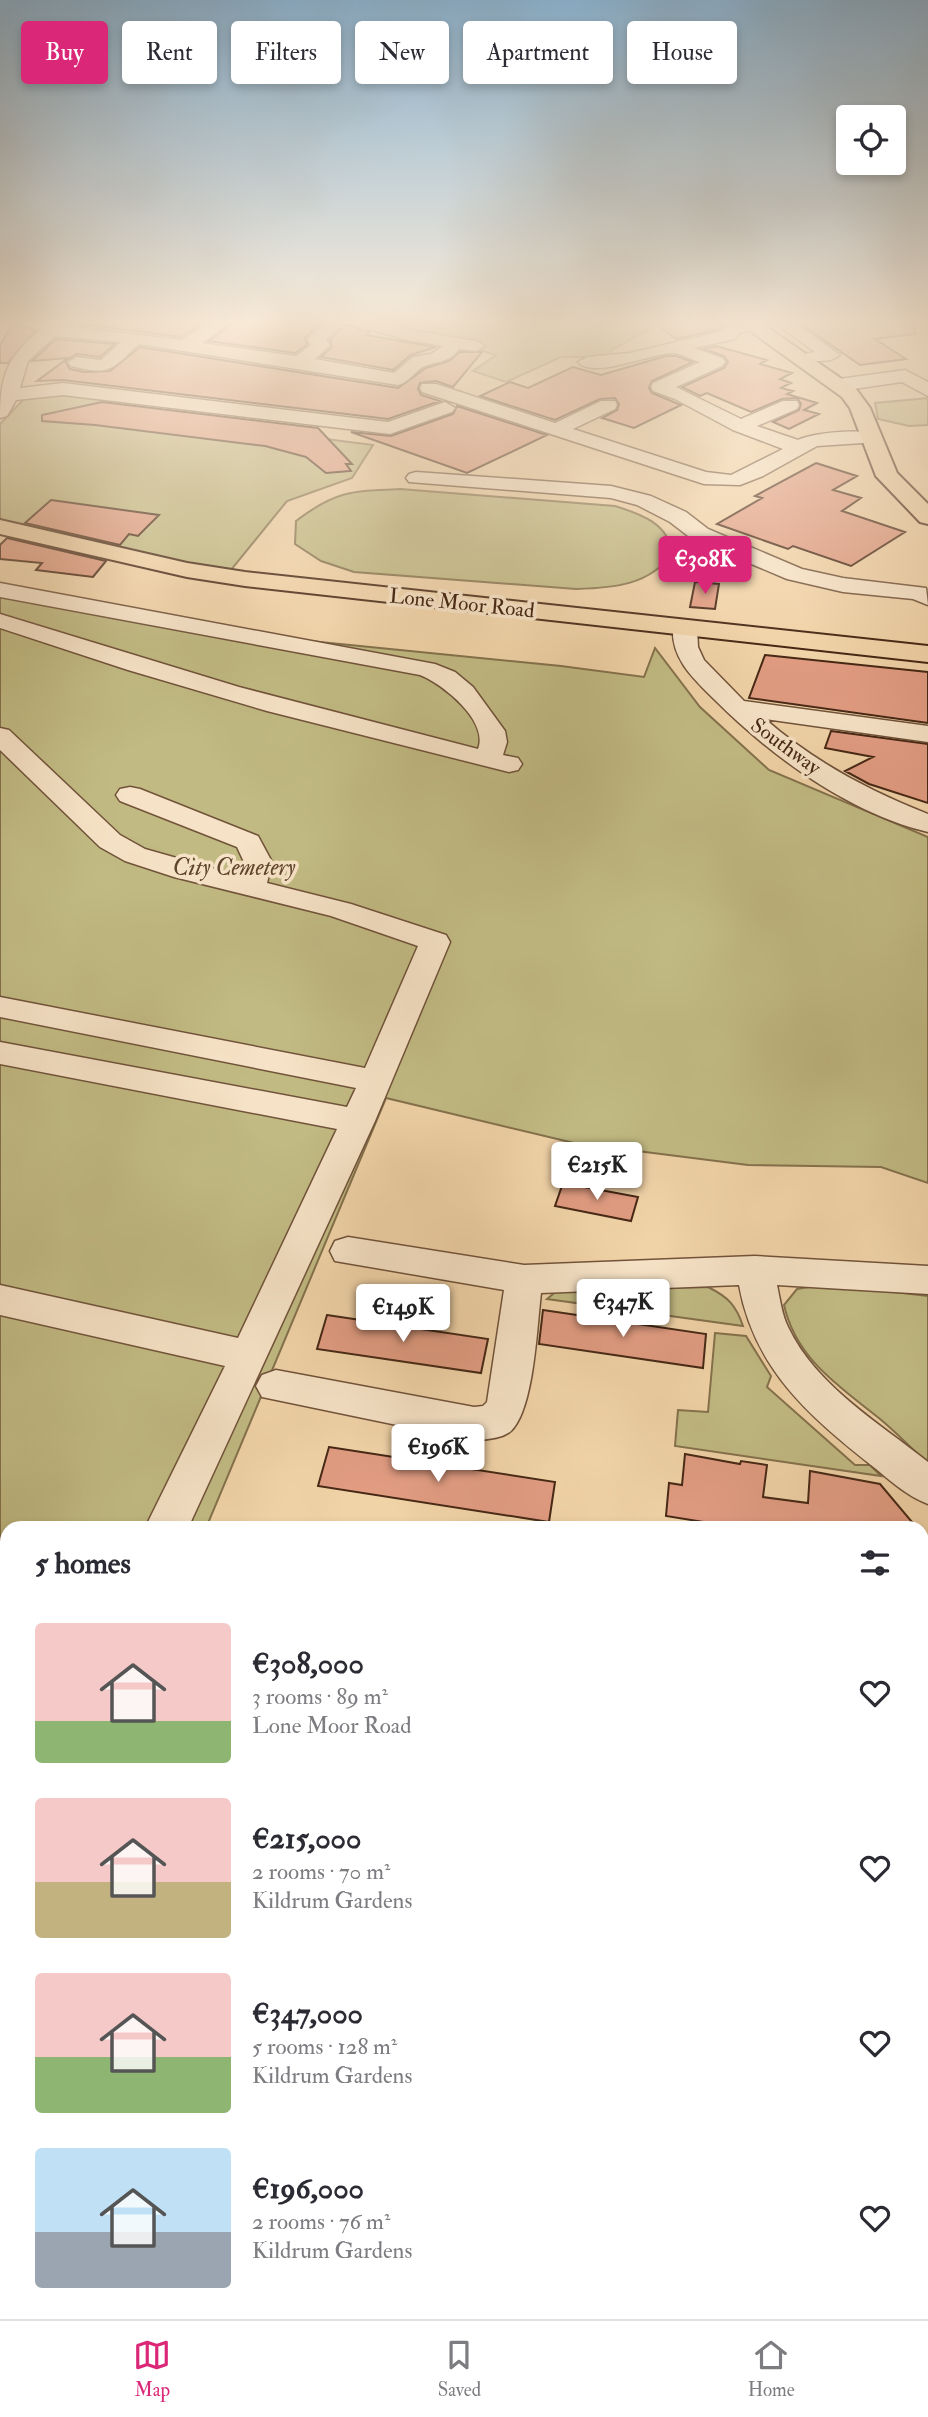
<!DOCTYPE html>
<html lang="en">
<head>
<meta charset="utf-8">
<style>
  body { margin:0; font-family:"IM FELL Double Pica",serif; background:#f2f2f3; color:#2b2b33; height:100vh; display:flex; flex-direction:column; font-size:26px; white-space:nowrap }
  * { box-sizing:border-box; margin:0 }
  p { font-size:23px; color:#7c7c81 }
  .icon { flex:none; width:38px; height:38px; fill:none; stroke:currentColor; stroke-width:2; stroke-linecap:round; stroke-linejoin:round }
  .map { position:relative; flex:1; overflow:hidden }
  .sheet { position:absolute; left:0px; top:1521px; width:929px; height:800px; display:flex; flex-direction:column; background:#fff; border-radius:21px 21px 0 0; box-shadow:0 4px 10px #0003 }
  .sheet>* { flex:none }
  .guide { position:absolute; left:21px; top:21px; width:887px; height:63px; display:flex; gap:14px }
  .buttons { position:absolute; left:836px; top:105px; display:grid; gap:14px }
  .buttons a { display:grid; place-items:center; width:70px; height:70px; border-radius:7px; background:#fff; box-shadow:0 4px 10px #0003; font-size:35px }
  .price { position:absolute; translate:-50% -60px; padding:0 16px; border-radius:7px; background:#fff; color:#222; font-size:23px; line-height:46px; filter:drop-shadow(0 2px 4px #0008) }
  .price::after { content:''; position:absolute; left:50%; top:42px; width:21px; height:16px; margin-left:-10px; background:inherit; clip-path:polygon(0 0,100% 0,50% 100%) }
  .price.on { background:#db2777; color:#fff }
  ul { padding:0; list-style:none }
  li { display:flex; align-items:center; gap:21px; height:175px; padding:0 35px }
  li span { display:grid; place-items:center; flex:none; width:196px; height:140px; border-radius:7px; color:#555 }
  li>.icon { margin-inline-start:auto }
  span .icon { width:84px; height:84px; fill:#fffc; stroke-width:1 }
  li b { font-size:30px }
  h2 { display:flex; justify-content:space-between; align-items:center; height:84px; padding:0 35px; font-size:30px }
  .tag { padding:0 24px; border-radius:7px; background:#fff; box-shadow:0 4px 10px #0003; font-size:24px; line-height:63px }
  .tag.on { background:#db2777; color:#fff }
  .dock { display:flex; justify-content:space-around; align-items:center; height:98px; border-top:2px solid #e1e1e2; background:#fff; font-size:19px; color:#7c7c81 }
  .dock a { display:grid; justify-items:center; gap:4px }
  .dock .on { color:#db2777 }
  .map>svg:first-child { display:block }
</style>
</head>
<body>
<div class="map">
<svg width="928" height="2319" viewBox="0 0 928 2319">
  <rect width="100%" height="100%" fill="#f1d3a8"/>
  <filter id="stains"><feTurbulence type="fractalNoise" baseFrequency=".00286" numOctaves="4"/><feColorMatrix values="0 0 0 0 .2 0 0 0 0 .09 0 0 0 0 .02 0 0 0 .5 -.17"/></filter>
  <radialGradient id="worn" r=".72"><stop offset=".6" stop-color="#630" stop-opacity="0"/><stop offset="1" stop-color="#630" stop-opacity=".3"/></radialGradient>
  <path fill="#c1ba83" stroke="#84714c" stroke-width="2" d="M643,320L653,327L610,351L614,357H561L506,382L473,371L496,355L430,335L443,321Z
    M62,393L110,400L100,410L373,445L352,478L287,501L231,570L184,562L0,522V424L25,398Z
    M928,398V425L909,426L878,419L875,403Z
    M400,489L615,506C641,514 669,524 672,553C651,585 613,588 576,589L354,572L321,561L295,544L296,521C335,491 352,491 400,489Z
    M0,585L290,639L561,666L644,677L655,648L700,707L769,770L928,837V1183L881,1167L748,1165L574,1143L386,1098L206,1528H7V1764L0,1762Z
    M826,1284L928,1296V1464C912,1449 897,1433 880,1419C839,1386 796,1359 784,1305L797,1289Z
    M708,1287C728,1297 736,1305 743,1326L547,1299L559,1289Z
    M715,1333L746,1336L771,1376L767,1387L855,1465H870L881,1476L675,1446L678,1410L708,1412Z
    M213,2314H732L750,2319H224Z"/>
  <path fill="#e19c82" stroke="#462815" stroke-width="2" d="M52,320H208L181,337Z
    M237,320H312L322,321L305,338L307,345L295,353L209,341Z
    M650,320H732L733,321L717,330L676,339Z
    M827,320H914L915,334L875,339L906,359L860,365L801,324Z
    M12,323L35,331L8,363H0V346Z
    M346,324L360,329L358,330L369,332L366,335L436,347L411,355L393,370L321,357L332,347L330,340Z
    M56,339L115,344L100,357L77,354L65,361L70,369L84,372L110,371L140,347L398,388L426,368L449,361L460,352H482L453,387L436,381L420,383L418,389L421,395L440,401L388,419L63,380L37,381L68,358L32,361Z
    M716,346L767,360L760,364L792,373L780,379L791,383L781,388L793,391L787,394L817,403L804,410L819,414L789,429L773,422L799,410L801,404L797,398L782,399L751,412L707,393L700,396L682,387L724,368L728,362L724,356L704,349Z
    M666,356H676L693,362L652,381L649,388L652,393L681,405L634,428L602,418L617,410L619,404L615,398L600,399L555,420L480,396L510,382L528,388L573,367L601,375Z
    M102,402L318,428L352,464H346L351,471L326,473L306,457L265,446L95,425L42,421V415Z
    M457,406L547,435L467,473L351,432L391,436L453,414Z
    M816,463L857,476L833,490L861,498L842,511L905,532L851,566L793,546L788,549L717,524L762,498L755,496Z
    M51,500L159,515L138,536L129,534L120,545L25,523Z
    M7,538L106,561L93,577L36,570L42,563L0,559V545Z
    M695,582L719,584L715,609L690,607Z
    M765,655L928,672V723L749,698Z
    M831,731L928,744V803L869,784L845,771L873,757L825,748Z
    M563,1183L638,1197L631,1221L555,1206Z
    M543,1310L706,1334L703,1368L539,1344Z
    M327,1315L488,1339L481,1373L317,1349Z
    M329,1447L555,1482L549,1522L318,1486Z
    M685,1454L740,1464L741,1461L767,1465L763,1497L808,1503L810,1471L880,1484L917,1528H741L666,1516L669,1483L682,1485Z"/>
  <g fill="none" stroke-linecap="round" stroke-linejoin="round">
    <defs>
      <path id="minor" d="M18,320H46L56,325L182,340L213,320H234L202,343L296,356L311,345L307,340L327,320H346L326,340L330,345L315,359L394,373L413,357L431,354L443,346L407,340L353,324L350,320H378L415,331L476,341L485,346L476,351L459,349C450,362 439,361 425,366C415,370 410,382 398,385L139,344C111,370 110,376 71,366L68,362L77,357L101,360L121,342L55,336L28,361L20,388L63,383L388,422L445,402L455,408L452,412L390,434L63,395L16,400L7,416L0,418C0,375 7,358 40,330L21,324Z
        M750,320L757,321L760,325L757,329L739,333L735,339L694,348L722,358L725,362L722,366L676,387L741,419L783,401H797L799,405L797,409L757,426L798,440C811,433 871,426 881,438L878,442L817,446L763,476L740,485L704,484L422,392L420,388L422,384H436L555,423L601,401H615L617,405L615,409L573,429L706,472L731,475L783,449L733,430L675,399L653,391L651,387L653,383L700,362C692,360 682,354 674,353C653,352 594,380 578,362L587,357L630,353L723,331L727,325Z
        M771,320H791L840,355L831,360L798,363L795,359L798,355L815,352Z
        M905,370L928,382V396L902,382L839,391L830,385L839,379Z
        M416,472L611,486L651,496L686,512L708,529L802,569L843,578L926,588L928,605L913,599L843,592L787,579L692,539L670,522L637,505L611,498L409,482L406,478L409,474Z
        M0,583L435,664L455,672L473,687L505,731L507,742L503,755L518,758L522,764L518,770L509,772L267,711L128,670L0,628V614L239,687L478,749C489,721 443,684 420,675L0,597Z
        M685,621L693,623L697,628L698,647L704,660L744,701L928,726V742L765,719C813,761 869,791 928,814V832C849,813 771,756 715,700C694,679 671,659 673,628L677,623Z
        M0,728L9,730L120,835L145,849L240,876L244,862L237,847L120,801L116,795L120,789L130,787L140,789L258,836L272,862L267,883L351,904L446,935L450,942L375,1121L188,1528H145L225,1366L0,1315V1285L238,1338L337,1129L0,1064V1042L347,1107L356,1088L0,1017V997L365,1068L418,946L331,916L174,877L125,861L100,847L0,750Z
        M348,1237L524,1265L755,1256L928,1266V1294L777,1285C780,1299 782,1315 788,1327C816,1386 879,1423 928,1462V1504C906,1496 889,1479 871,1465C808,1415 754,1368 739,1285L541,1293C537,1326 534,1409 511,1431C502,1439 485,1439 474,1441L262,1397L256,1386L262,1375L276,1370L474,1407L483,1406L487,1402L504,1290L335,1261L330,1251L335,1241Z
        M922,1623L928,1625V1667L922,1665Z
        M0,1679L7,1681V1725L0,1723Z
        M7,2056V2121L0,2123V2059Z
        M922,2062L928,2064V2118L922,2116Z
        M0,2227L7,2230V2289L0,2286Z
        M7,2298V2314H61L59,2319H0Z
        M89,2314H160L162,2319H91Z"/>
      <path id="major" d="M735,320H757L856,389L870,408L897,473L928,504V524L920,522L876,476L850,408L842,397Z
        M0,520L187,563L245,572L928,646V662L245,586L187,577L0,534Z"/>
    </defs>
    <use href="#minor" stroke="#71533a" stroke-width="3"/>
    <use href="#major" stroke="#462815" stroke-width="4"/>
    <use href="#minor" fill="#f6e2c6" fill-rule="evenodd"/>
    <use href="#major" fill="#f1d3a8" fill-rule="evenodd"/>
  </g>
  <linearGradient id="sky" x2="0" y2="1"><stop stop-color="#8bb4d3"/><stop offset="0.5" stop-color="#f9ebd8"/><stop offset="1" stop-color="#f9ebd8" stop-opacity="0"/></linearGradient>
  <rect width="928" height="645" fill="url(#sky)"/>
  <g text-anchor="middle" stroke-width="7" stroke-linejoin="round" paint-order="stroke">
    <g font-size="21" fill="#462815" stroke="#f6e2c6">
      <text transform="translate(462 603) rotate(6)" y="7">Lone Moor Road</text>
      <text transform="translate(786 746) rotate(36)" y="7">Southway</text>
    </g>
    <g font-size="24" font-style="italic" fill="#5f452b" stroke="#f6e2c6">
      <text x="234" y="875">City Cemetery</text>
    </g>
  </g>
  <rect width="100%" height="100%" filter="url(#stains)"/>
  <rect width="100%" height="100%" fill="url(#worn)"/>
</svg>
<div class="buttons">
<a><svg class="icon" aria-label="locate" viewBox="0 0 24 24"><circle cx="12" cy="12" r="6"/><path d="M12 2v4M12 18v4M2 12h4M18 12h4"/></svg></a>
</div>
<b class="price on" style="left:705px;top:596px">€308K</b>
<b class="price" style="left:597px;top:1202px">€215K</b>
<b class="price" style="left:623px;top:1339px">€347K</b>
<b class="price" style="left:403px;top:1344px">€149K</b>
<b class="price" style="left:438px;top:1484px">€196K</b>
<div class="guide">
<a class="tag on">Buy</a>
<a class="tag">Rent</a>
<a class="tag">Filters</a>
<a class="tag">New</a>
<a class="tag">Apartment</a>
<a class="tag">House</a>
</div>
<section class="sheet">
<h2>5 homes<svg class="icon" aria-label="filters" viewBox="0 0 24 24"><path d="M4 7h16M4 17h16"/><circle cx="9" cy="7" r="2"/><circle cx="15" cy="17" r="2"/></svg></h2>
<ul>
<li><span style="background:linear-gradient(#f6c9c9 70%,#8fb573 0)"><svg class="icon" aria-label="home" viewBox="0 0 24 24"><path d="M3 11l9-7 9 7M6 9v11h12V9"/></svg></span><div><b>€308,000</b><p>3 rooms · 89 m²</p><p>Lone Moor Road</p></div><svg class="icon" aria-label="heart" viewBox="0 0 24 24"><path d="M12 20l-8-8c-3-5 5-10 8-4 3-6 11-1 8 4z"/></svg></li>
<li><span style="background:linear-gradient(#f6c9c9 60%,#c2b280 0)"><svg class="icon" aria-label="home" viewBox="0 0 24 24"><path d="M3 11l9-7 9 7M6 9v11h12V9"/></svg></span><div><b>€215,000</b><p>2 rooms · 70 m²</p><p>Kildrum Gardens</p></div><svg class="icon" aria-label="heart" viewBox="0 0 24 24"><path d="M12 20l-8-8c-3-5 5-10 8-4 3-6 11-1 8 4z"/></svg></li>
<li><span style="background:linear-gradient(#f6c9c9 60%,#8fb573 0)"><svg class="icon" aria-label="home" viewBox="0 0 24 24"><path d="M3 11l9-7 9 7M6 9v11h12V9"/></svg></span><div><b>€347,000</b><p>5 rooms · 128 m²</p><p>Kildrum Gardens</p></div><svg class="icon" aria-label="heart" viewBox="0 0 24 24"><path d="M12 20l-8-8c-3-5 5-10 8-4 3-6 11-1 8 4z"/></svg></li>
<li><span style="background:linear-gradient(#bfe0f5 60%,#9aa5b1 0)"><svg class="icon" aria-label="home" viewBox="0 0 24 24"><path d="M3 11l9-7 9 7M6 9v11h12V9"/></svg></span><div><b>€196,000</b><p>2 rooms · 76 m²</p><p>Kildrum Gardens</p></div><svg class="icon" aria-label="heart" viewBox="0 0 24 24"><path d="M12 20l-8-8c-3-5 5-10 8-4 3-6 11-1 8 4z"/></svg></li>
</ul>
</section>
</div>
<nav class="dock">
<a class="on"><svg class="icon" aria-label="map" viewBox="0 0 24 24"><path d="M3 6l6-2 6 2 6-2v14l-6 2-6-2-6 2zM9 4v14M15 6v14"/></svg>Map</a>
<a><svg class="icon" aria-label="saved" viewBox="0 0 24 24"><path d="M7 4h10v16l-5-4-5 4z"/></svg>Saved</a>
<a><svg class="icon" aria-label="home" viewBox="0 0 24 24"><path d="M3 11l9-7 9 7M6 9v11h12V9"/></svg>Home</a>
</nav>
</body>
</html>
